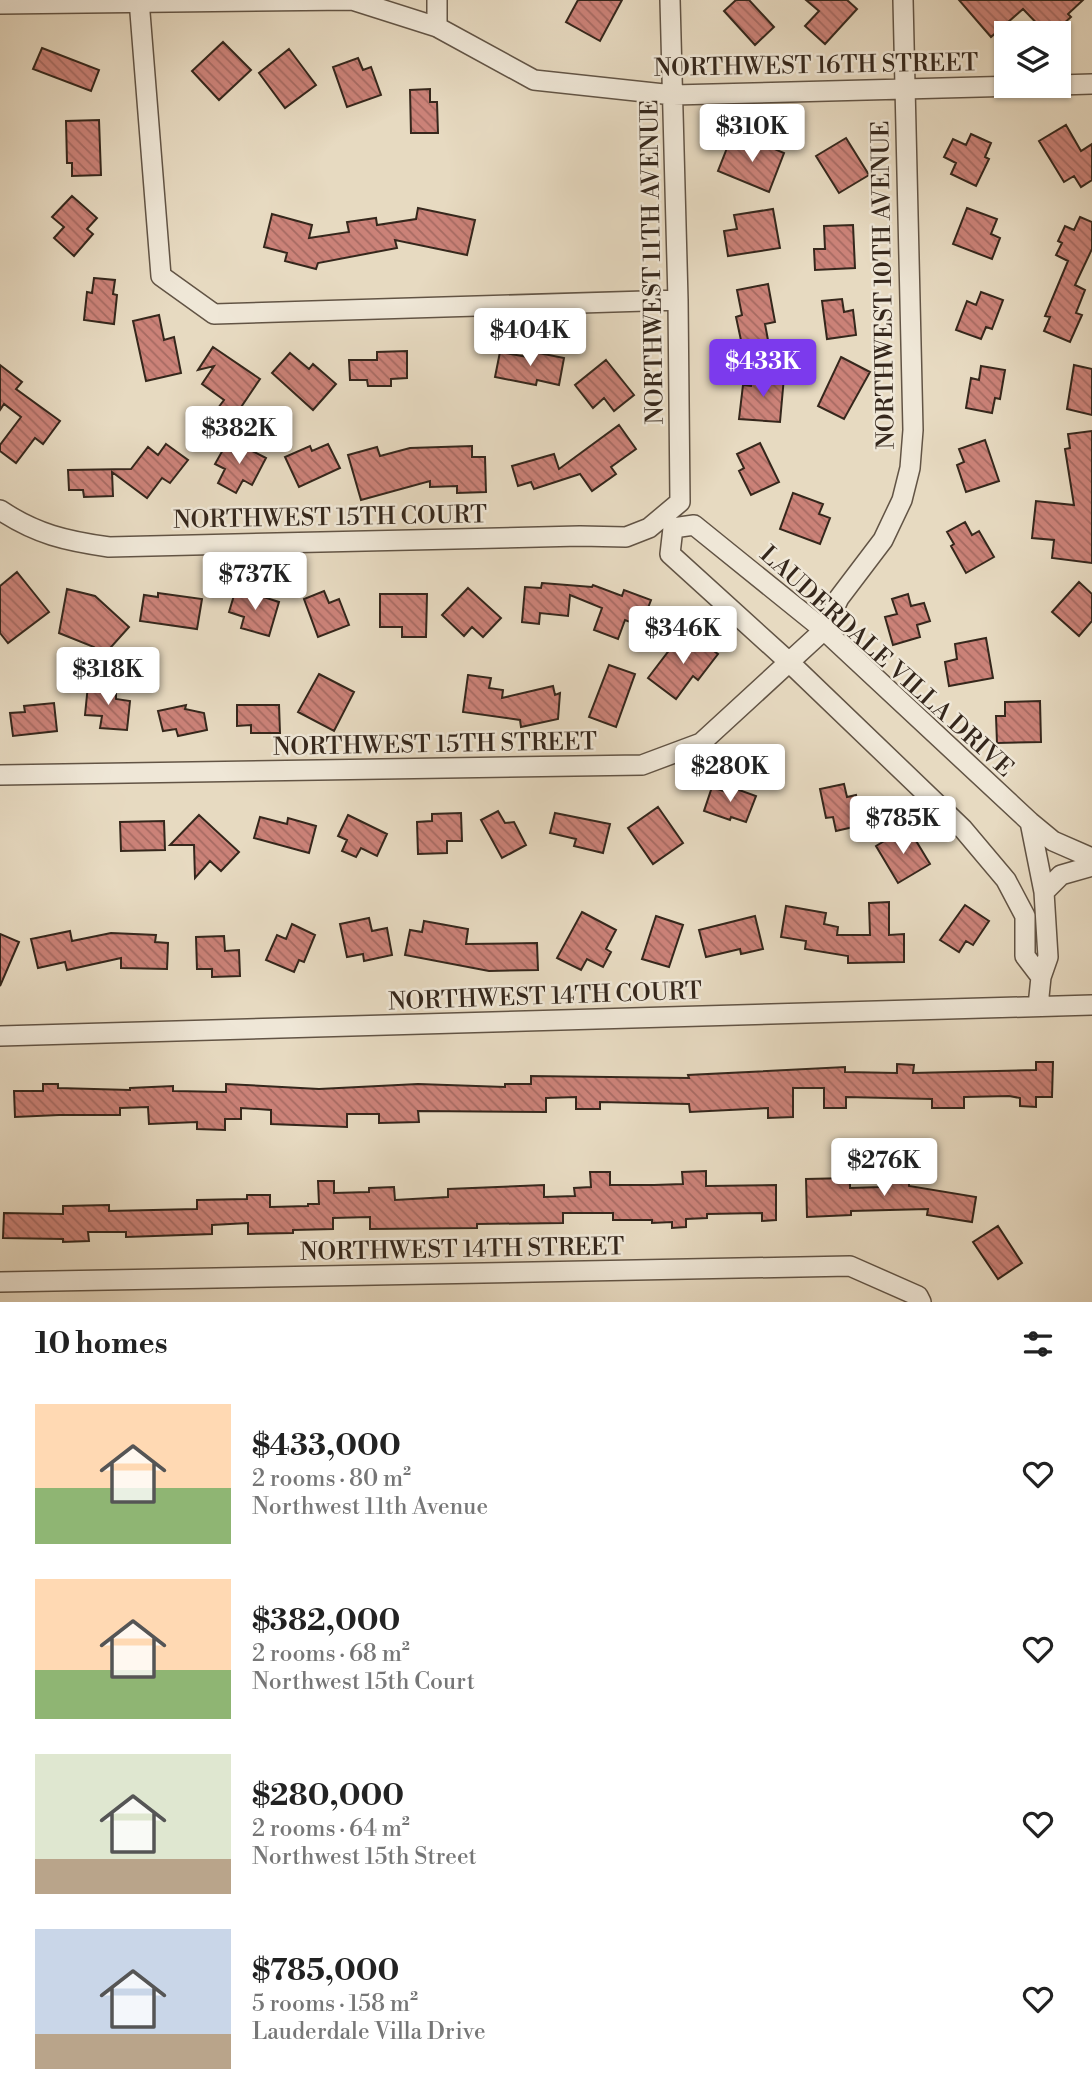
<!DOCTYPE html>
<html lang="en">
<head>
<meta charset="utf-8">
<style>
  body { margin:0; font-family:"Libre Bodoni",serif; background:#f2f2f2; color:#222; height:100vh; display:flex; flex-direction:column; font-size:26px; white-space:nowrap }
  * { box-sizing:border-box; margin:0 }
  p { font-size:23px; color:#767676 }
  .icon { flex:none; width:38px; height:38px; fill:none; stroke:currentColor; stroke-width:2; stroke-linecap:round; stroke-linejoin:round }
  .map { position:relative; height:1302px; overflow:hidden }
  .sheet { display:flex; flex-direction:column; background:#fff; flex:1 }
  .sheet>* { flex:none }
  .fabs { position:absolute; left:994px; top:21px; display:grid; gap:14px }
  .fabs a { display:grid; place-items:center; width:77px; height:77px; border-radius:0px; background:#fff; box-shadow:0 2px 5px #0004; font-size:35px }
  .price { position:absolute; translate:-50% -60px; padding:0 16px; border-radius:7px; background:#fff; color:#222; font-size:23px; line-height:46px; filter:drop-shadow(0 2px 4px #0008) }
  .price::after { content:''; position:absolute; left:50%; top:42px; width:21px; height:16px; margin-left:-10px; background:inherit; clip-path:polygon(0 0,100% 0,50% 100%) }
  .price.on { background:#7c3aed; color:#fff }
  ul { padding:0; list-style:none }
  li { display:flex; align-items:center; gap:21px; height:175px; padding:0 35px }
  li span { display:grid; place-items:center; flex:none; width:196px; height:140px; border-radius:0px; color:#555 }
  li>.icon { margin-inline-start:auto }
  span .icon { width:84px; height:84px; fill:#fffc; stroke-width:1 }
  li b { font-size:30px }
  h2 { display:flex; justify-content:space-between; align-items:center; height:84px; padding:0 35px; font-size:30px }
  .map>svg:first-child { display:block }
</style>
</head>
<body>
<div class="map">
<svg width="1092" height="1302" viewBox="0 0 1092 1302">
  <defs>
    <pattern id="building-back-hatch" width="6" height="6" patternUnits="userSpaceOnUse" patternTransform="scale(1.75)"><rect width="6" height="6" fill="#cb8278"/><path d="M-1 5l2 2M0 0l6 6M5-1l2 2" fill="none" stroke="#a66a62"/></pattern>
  </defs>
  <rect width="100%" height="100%" fill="#e7dac1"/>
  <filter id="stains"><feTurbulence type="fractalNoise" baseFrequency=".00286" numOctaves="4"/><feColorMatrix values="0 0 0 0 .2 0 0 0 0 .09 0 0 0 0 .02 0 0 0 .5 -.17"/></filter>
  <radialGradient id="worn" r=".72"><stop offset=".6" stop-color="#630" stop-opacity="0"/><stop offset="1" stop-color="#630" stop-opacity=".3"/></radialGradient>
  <path fill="url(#building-back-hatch)" stroke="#35271c" stroke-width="2" d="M578,0H622L600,41L566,22Z
    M736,0H749L774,27L755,45L724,11Z
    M806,0H847L857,9L825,44L805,26L819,11Z
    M959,0H1083L1068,14L1071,17L1053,33H1046L1023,9L991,37Z
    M223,42L251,70L219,100L192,71Z
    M42,48L99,70L91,91L33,69Z
    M289,49L316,85L285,108L259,73Z
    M358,58L363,70L371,67L381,95L347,107L333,67Z
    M430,89V102H437L438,133H411L410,90Z
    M99,120L101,175L72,176V163H67L66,121Z
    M1066,125L1081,151L1092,144V180L1081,187L1074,176L1064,182L1039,141Z
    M971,134L991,143L985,157L989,159L976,186L951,174L956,163L944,157L953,139L966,145Z
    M746,137L784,153L769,192L718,171L729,143L742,148Z
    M846,138L869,175L839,193L816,156Z
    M72,196L97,218L87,229L93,234L74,256L54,238L64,227L52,217Z
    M418,208L475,220L467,255L395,240L397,248L318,263L316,269L285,261L287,253L264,247L272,214L312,225L309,238L349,232L347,222L376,218L377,225L416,219Z
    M967,208L997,219L991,234L1000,238L992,259L953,244Z
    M773,209L780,248L728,256L724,231L737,229L734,215Z
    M1080,217L1092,222V249L1075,285L1085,290L1076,313L1082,315L1070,342L1044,331L1050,317L1045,316L1068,261L1056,255L1062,243L1058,241L1065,226L1074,230Z
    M853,225L855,268L815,270L814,249H825L824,226Z
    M94,278L115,280L113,294L117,295L114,324L84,320L87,292L92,293Z
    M768,284L775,322L765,324L768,340L742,345L736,317L742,315L737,290Z
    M981,292L1003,300L992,329L986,327L981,339L956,330L967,301L976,305Z
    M842,299L844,312L853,310L856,335L827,339L822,301Z
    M159,315L164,340L174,337L181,373L146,381L133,321Z
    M213,347L260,379L233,419L218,408L224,400L202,384L214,366L198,370Z
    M407,351V378L391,379V386H368L367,380H350L349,360H377V352Z
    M529,351L564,358L559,385L537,380L536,385L495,377L500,352L528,357Z
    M290,353L309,369L313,364L336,384L313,410L272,373Z
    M841,357L870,372L844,419L818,406Z
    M606,360L634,395L614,411L604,398L593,408L575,385Z
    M0,365L22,382L16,389L60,421L43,444L35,438L16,463L0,451V445L21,417L4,404L0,410Z
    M1074,365L1092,369V415L1067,409Z
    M981,366L1005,370L1000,399L995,398L992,413L966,408L971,378L979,380Z
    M752,374L784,377L780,422L739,419L743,385L751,386Z
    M619,425L636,449L611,467L616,474L592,491L580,474L534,489L531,482L518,486L512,466L554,454L559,469Z
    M1092,431V563L1052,558L1054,540L1032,538L1036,501L1074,505L1065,449L1070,448L1068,434Z
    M229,439L266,458L252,485L243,480L236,493L218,483L225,469L215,464Z
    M985,440L999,481L966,492L957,465L964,462L959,449Z
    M760,443L779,482L751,495L739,471L744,468L737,454Z
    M166,444L188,460L170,483L162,478L147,498L112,472L113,496L84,497L83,490H69L68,470L131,469L148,447L158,455Z
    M328,444L340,468L299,487L285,457L310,446L312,451Z
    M472,446V457H485L486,492L457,493V486L430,487V481L361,500L348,455L377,447L380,456L410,448Z
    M793,493L823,504L819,514L830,518L820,544L780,529Z
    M965,522L972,535L979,531L994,557L966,573L951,546L954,544L947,532Z
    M17,572L49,612L8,643L0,633V586Z
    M1079,582L1092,594V621L1079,636L1052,612Z
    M542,583L592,587L593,585L622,596L624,590L651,600L641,626L625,620L618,639L594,630L602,608L570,595L568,616L540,613L539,624L522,622L525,587L541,588Z
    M468,588L501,618L483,637L472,627L464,636L442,615Z
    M67,589L95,596L129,627L104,655L94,647L59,633Z
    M324,591L329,603L339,599L349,625L318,637L304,599Z
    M235,592L250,596L251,593L279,602L269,636L241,628L244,617L229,612Z
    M158,593L202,599L197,629L140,621L144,595L158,597Z
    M380,594H427L426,637H402V627H380Z
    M908,594L911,606L924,603L930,621L917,625L920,637L893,645L885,617L897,614L892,599Z
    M693,636L718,654L698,680L693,676L676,699L648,678L674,644L682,650Z
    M986,638L993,678L949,686L945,662L957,659L955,644Z
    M609,665L635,674L616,727L589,717Z
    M319,674L354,692L334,731L298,712Z
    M468,675L491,678L489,688L503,690L502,698L553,686L555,695L560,693L558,719L521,727L520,720L463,712Z
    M88,685L116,688V699L130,701L127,730L100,728L102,716L85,715Z
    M1040,701L1041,742L997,743L996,716H1005V702Z
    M54,703L57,731L13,736L10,713L25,712L24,706Z
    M186,705L185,709L204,713L207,730L178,736L176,729L163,731L158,711Z
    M237,705H279L280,733H251V725L237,726Z
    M844,784L847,797L856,795L862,825L836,831L833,817L826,818L820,789Z
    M728,786L756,796L746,822L731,817L730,820L704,811L712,787L726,792Z
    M658,807L683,843L653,864L628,828Z
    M498,811L505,823L514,822L526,845L502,858L481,820Z
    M461,813L462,841H447V853L418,854L417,822L432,821V814Z
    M555,813L610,824L603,853L574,846L576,839L550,833Z
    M199,815L239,852L221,871L210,861L195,878L194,845H170Z
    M348,815L387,834L377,856L361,848L356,857L342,851L347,840L338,836Z
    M260,817L287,824L288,818L316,826L309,853L254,838Z
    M164,821L165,850L121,851L120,822Z
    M901,831L908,843L915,839L930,864L898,883L876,846Z
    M889,902V935L904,934V962L848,963V956L805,949L806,941L781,937L786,906L826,913L824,924L838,927L837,935H870L869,903Z
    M965,905L989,921L973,945L966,941L959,952L940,940Z
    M582,912L616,930L606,949L611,952L603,967L587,959L581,970L557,958Z
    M656,916L683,925L669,967L642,959Z
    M755,916L763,949L741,954L740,949L706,957L699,930Z
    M369,918L372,931L387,928L392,955L364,961L363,954L347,957L340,924Z
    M424,921L468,929L466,944L537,943L538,970L489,971L405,955L410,930L422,932Z
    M292,924L315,935L304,962L299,960L294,972L266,960L277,935L286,939Z
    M70,931L72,941L111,933L156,935L155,942L168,943L167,969L121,968V958L67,970L65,962L38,968L31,939Z
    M0,934L19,942L0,986Z
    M224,936L225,951L239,950L240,976L212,977V969H197L196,937Z
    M1036,1062H1053L1052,1097H1036V1107L1020,1106V1098L1009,1096L964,1097V1108H932V1099L846,1097V1108H824V1088H793V1117L768,1118V1108L690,1112L689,1104L600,1102V1109H576V1097L546,1098V1112L418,1111L419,1122L379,1123V1114H347V1127L271,1124V1110L241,1108V1119H225V1130L197,1129V1122L149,1124L148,1107L120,1108V1115H59L15,1117L14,1091H43V1084H58V1088L130,1090V1088L173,1086V1091L226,1092V1084L319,1089L418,1084L505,1087V1084H531V1076L689,1078L688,1075L845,1067V1072L897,1073V1064L914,1065L913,1073L1036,1070Z
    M909,1169V1186L976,1197L972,1222L927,1215L928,1209L851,1211V1215L807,1217L806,1179L850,1178V1188L881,1187V1170Z
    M706,1171V1186L776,1185V1220L762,1221V1213L707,1214V1218L686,1219V1227L672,1228V1222L652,1223V1220H613V1213H563V1223L477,1224V1228L370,1229V1217L333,1218V1229L293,1230V1233L248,1234V1223L212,1225V1234L126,1237V1232H88L89,1241L63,1242V1239L3,1238L4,1213L63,1214V1206L109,1205V1211L197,1209V1200L247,1199V1195H270V1207L308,1206V1204H319L318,1181H334V1193L369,1192V1188L394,1187L395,1200L448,1197V1189L544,1185V1197L575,1196L574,1188L591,1187L590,1172H610V1185H654L683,1184L682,1172Z
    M998,1226L1022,1263L998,1279L973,1242Z"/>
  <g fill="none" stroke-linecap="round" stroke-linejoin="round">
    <defs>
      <path id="street" d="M139,0L161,276L214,314L678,300
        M437,0V27
        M0,4L352,0L437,27L534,80L673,95L1022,86
        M1059,85L1092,84
        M0,510C36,534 66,541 109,547L580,536L626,537L649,528L680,502L678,300L670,0
        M0,775L642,765L701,743L824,630L839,598L883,540L902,500L910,468L913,430L903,0
        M1030,822L1044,892L1048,957L1041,977L1038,1006
        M1044,892L1061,875L1092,866
        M1041,977L1025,956V916L1006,880L963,829L789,662L670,554L673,528L694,525L824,630L1030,822L1053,841L1092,858
        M0,1036L1092,1005
        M0,1282L850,1266L918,1296L921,1302"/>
    </defs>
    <use href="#street" stroke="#625445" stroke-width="22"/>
    <use href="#street" stroke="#efe7d7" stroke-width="19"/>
  </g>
  <g text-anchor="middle" stroke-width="5" stroke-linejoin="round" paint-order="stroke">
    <g font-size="24" fill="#35271c" stroke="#efe7d7">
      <text transform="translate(816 65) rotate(-1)" y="8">NORTHWEST 16TH STREET</text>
      <text transform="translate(652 262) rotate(-91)" y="8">NORTHWEST 11TH AVENUE</text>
      <text transform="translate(883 285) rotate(-91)" y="8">NORTHWEST 10TH AVENUE</text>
      <text transform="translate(330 517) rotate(-1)" y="8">NORTHWEST 15TH COURT</text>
      <text transform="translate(887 661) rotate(42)" y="8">LAUDERDALE VILLA DRIVE</text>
      <text transform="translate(435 744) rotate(-1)" y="8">NORTHWEST 15TH STREET</text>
      <text transform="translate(545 996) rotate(-2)" y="8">NORTHWEST 14TH COURT</text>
      <text transform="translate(462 1249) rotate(-1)" y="8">NORTHWEST 14TH STREET</text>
    </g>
  </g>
  <rect width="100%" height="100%" filter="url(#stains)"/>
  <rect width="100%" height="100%" fill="url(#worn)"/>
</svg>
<div class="fabs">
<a><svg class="icon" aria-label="layers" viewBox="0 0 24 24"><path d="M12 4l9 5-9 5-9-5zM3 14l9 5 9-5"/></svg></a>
</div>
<b class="price" style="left:752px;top:164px">$310K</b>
<b class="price" style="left:530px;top:368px">$404K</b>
<b class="price on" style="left:763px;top:399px">$433K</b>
<b class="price" style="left:239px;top:466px">$382K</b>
<b class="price" style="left:255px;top:612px">$737K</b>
<b class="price" style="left:683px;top:666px">$346K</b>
<b class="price" style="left:108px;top:707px">$318K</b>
<b class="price" style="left:730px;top:804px">$280K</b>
<b class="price" style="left:903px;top:856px">$785K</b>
<b class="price" style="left:884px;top:1198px">$276K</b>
</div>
<section class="sheet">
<h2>10 homes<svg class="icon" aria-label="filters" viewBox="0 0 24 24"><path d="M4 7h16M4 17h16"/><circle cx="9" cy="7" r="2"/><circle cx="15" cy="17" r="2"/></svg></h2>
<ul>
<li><span style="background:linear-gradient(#ffd9b3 60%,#8fb573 0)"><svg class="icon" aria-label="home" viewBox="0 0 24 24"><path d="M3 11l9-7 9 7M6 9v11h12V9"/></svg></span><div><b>$433,000</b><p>2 rooms · 80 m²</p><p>Northwest 11th Avenue</p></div><svg class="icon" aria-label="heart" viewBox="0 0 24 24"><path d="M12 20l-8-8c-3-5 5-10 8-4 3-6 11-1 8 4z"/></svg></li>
<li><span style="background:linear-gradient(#ffd9b3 65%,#8fb573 0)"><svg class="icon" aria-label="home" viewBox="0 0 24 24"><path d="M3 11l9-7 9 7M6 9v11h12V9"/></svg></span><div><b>$382,000</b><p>2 rooms · 68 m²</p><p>Northwest 15th Court</p></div><svg class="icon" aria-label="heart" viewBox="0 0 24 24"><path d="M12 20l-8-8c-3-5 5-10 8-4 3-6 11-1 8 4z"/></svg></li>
<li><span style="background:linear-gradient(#dfe7d0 75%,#b9a48a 0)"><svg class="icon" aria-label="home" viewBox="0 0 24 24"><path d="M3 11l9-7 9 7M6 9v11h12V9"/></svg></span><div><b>$280,000</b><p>2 rooms · 64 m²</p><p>Northwest 15th Street</p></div><svg class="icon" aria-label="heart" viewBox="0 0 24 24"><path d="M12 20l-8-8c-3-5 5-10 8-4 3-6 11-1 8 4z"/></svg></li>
<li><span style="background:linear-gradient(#c9d6e8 75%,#b9a48a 0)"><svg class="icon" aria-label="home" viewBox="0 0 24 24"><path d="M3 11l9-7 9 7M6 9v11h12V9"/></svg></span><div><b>$785,000</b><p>5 rooms · 158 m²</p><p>Lauderdale Villa Drive</p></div><svg class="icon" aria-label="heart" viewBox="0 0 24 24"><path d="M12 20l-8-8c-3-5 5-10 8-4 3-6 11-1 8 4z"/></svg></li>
</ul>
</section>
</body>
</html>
